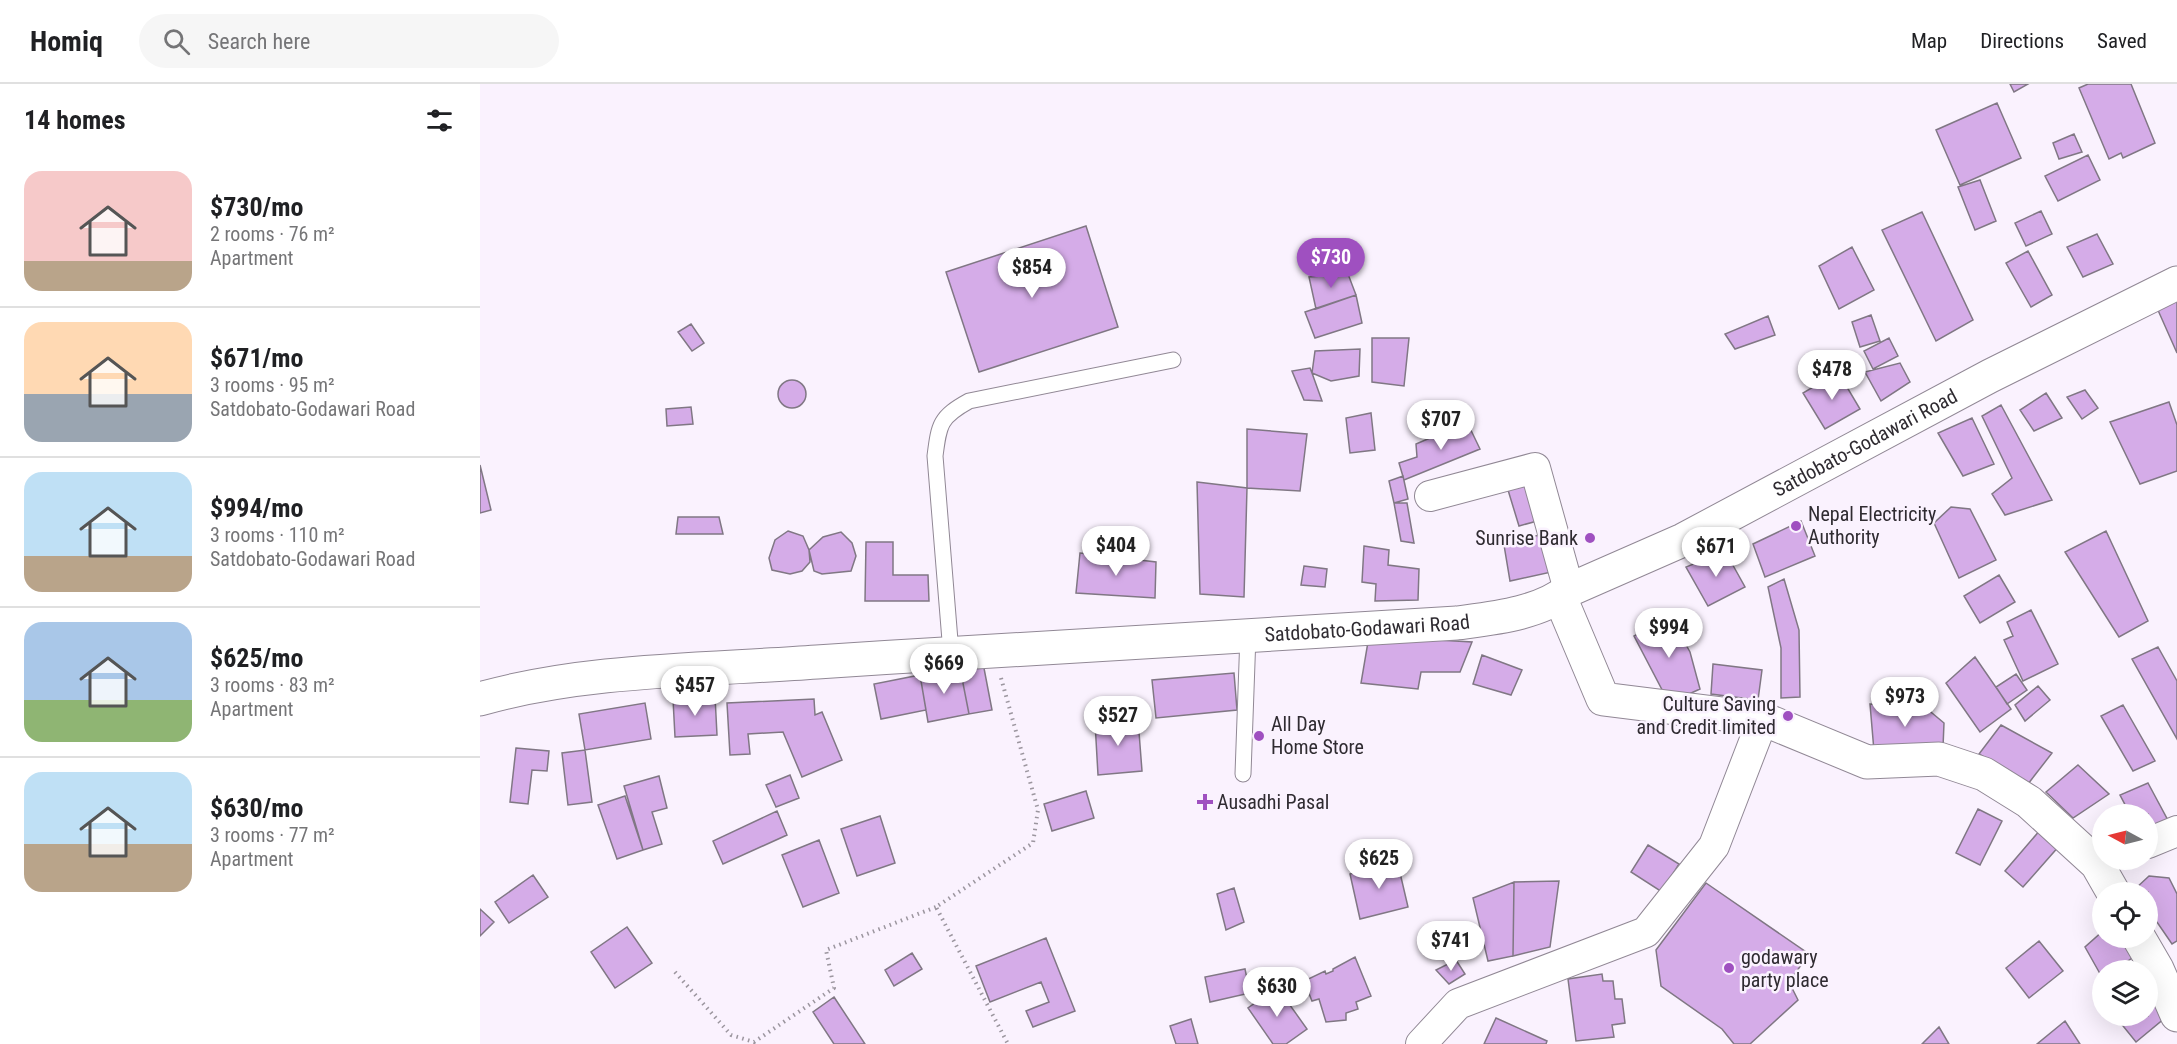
<!DOCTYPE html>
<html lang="en">
<head>
<meta charset="utf-8">
<style>
  body { margin:0; font-family:"Roboto Condensed",sans-serif; background:#f6f6f6; color:#202124; height:100vh; display:flex; flex-direction:column; font-size:22px; white-space:nowrap }
  * { box-sizing:border-box; margin:0 }
  p { font-size:20px; color:#757577 }
  .icon { flex:none; width:33px; height:33px; fill:none; stroke:currentColor; stroke-width:2; stroke-linecap:round; stroke-linejoin:round }
  .map { position:relative; flex:1; overflow:hidden }
  .sheet { display:flex; flex-direction:column; background:#fff; width:480px }
  .sheet>* { flex:none }
  .needle { width:39px; rotate:277deg }
  .controls { position:absolute; left:1612px; top:720px; display:grid; gap:12px }
  .controls a { display:grid; place-items:center; width:66px; height:66px; border-radius:50%; background:#fff; box-shadow:0 6px 24px #0002; font-size:30px }
  .price { position:absolute; translate:-50% -51px; padding:0 14px; border-radius:21px; background:#fff; color:#222; font-size:20px; line-height:39px; filter:drop-shadow(0 2px 3px #0008) }
  .price::after { content:''; position:absolute; left:50%; top:36px; width:18px; height:14px; margin-left:-9px; background:inherit; clip-path:polygon(0 0,100% 0,50% 100%) }
  .price.active { background:#9f50c0; color:#fff }
  ul { padding:0; list-style:none }
  li { display:flex; align-items:center; gap:18px; height:150px; padding:0 24px }
  li+li { border-top:2px solid #e0e0e0 }
  li span { display:grid; place-items:center; flex:none; width:168px; height:120px; border-radius:18px; color:#555 }
  li>.icon { margin-inline-start:auto }
  span .icon { width:72px; height:72px; fill:#fffc; stroke-width:1 }
  li b { font-size:26px }
  h2 { display:flex; justify-content:space-between; align-items:center; height:72px; padding:0 24px; font-size:26px }
  header { display:flex; align-items:center; gap:36px; box-sizing:border-box; height:84px; padding:0 30px; background:#fff; border-bottom:2px solid #e0e0e0 }
  header strong { font-size:28px }
  nav { display:flex; gap:33px; margin-inline-start:auto; font-size:21px }
  .search { width:420px; height:54px; background:#f6f6f6; display:flex; align-items:center; gap:15px; box-sizing:border-box; padding:0 21px; border-radius:33px; color:#757577; font-size:22px }
  main { display:flex; flex:1; min-height:0 }
  .map>svg:first-child { display:block }
</style>
</head>
<body>
<header>
<strong>Homiq</strong>
<div class="search"><svg class="icon" aria-label="search" viewBox="0 0 24 24"><circle cx="10" cy="10" r="6"/><path d="M15 15l6 6"/></svg>Search here</div>
<nav><a>Map</a><a>Directions</a><a>Saved</a></nav>
</header>
<main>
<section class="sheet">
<h2>14 homes<svg class="icon" aria-label="filters" viewBox="0 0 24 24"><path d="M4 7h16M4 17h16"/><circle cx="9" cy="7" r="2"/><circle cx="15" cy="17" r="2"/></svg></h2>
<ul>
<li><span style="background:linear-gradient(#f6c9c9 75%,#b9a48a 0)"><svg class="icon" aria-label="home" viewBox="0 0 24 24"><path d="M3 11l9-7 9 7M6 9v11h12V9"/></svg></span><div><b>$730/mo</b><p>2 rooms · 76 m²</p><p>Apartment</p></div></li>
<li><span style="background:linear-gradient(#ffd9b3 60%,#9aa5b1 0)"><svg class="icon" aria-label="home" viewBox="0 0 24 24"><path d="M3 11l9-7 9 7M6 9v11h12V9"/></svg></span><div><b>$671/mo</b><p>3 rooms · 95 m²</p><p>Satdobato-Godawari Road</p></div></li>
<li><span style="background:linear-gradient(#bfe0f5 70%,#b9a48a 0)"><svg class="icon" aria-label="home" viewBox="0 0 24 24"><path d="M3 11l9-7 9 7M6 9v11h12V9"/></svg></span><div><b>$994/mo</b><p>3 rooms · 110 m²</p><p>Satdobato-Godawari Road</p></div></li>
<li><span style="background:linear-gradient(#a9c7e8 65%,#8fb573 0)"><svg class="icon" aria-label="home" viewBox="0 0 24 24"><path d="M3 11l9-7 9 7M6 9v11h12V9"/></svg></span><div><b>$625/mo</b><p>3 rooms · 83 m²</p><p>Apartment</p></div></li>
<li><span style="background:linear-gradient(#bfe0f5 60%,#b9a48a 0)"><svg class="icon" aria-label="home" viewBox="0 0 24 24"><path d="M3 11l9-7 9 7M6 9v11h12V9"/></svg></span><div><b>$630/mo</b><p>3 rooms · 77 m²</p><p>Apartment</p></div></li>
</ul>
</section>
<div class="map">
<svg width="1697" height="960" viewBox="0 0 1697 960">
  <rect width="100%" height="100%" fill="#faf2fe"/>
  <path fill="#d5ace8" stroke="#807784" stroke-width="1.5" d="M1530,0H1548L1534,8Z
    M1608,0H1651L1675,59L1643,74L1641,69L1629,75L1599,4Z
    M1517,19L1541,74L1480,101L1456,46Z
    M1594,50L1602,68L1579,75L1573,59Z
    M1608,71L1620,96L1578,117L1565,92Z
    M1500,96L1516,137L1495,146L1478,103Z
    M1561,127L1572,150L1546,162L1535,139Z
    M1442,128L1493,236L1456,257L1402,146Z
    M606,142L638,243L499,288L466,188Z
    M1617,150L1633,180L1603,193L1587,163Z
    M1372,163L1394,206L1359,225L1339,182Z
    M1548,167L1572,211L1551,223L1526,179Z
    M868,190L876,211L836,225L829,193Z
    M876,211L882,239L835,254L825,228Z
    M1697,215V269L1677,224Z
    M1391,231L1400,257L1380,263L1372,238Z
    M1288,232L1295,251L1255,265L1245,250Z
    M211,240L224,259L212,267L198,248Z
    M892,254H929L924,302L892,298Z
    M1409,254L1418,272L1393,285L1384,267Z
    M880,265L879,292L851,297L832,289L835,267Z
    M1420,279L1430,298L1401,317L1385,288Z
    M830,284L832,289L842,317L824,316L812,287Z
    M1358,288L1380,325L1345,345L1323,309Z
    M298 310a14 14 0 1 1 28 0a14 14 0 1 1-28 0Z
    M1605,306L1618,324L1602,335L1587,313Z
    M1566,309L1582,334L1554,347L1540,326Z
    M1689,318L1697,341V387L1660,400L1630,338Z
    M1521,321L1572,416L1525,431L1512,410L1532,394L1502,332Z
    M211,323L213,340L187,342L186,325Z
    M891,329L895,366L870,369L866,334Z
    M1492,334L1514,380L1483,392L1458,349Z
    M987,338L1000,365L924,396L919,379L937,373L936,360Z
    M767,345L827,350L820,407L767,404Z
    M0,381L11,426L0,429Z
    M923,392L928,415L914,419L909,397Z
    M717,398L767,404L764,513L720,510Z
    M1050,399L1061,436L1039,442L1028,406Z
    M914,419H927L934,459L921,457Z
    M1471,423L1490,425L1516,476L1479,494L1454,439Z
    M198,433H239L243,450H196Z
    M1321,437L1335,472L1285,493L1273,460Z
    M308,447L323,452L329,466L330,478L322,487L310,490L292,486L289,474L295,456Z
    M1626,447L1668,537L1639,553L1585,468Z
    M361,448L372,459L376,472L371,487L342,490L334,487L329,466L343,453Z
    M1066,449L1076,487L1030,497L1024,461Z
    M386,458H413V491H448L449,517H385Z
    M884,462L909,466L908,481L939,485L938,516L895,517L896,500L882,498Z
    M1245,467L1265,503L1228,522L1206,483Z
    M600,469L676,478L675,514L596,509Z
    M824,482L847,485L845,503L821,501Z
    M1519,491L1535,518L1500,539L1484,512Z
    M1304,495L1319,546L1320,613L1301,614V564L1288,503Z
    M1551,526L1578,580L1543,597L1524,556L1533,552L1527,538Z
    M1190,532L1210,568L1220,605L1189,619L1154,552Z
    M889,552L992,558L980,588H941L938,605L881,599Z
    M1678,563L1697,597V655L1652,575Z
    M1002,571L1042,586L1031,611L993,600Z
    M1495,573L1531,625L1500,648L1466,599Z
    M503,579L512,626L489,630L480,584Z
    M1233,580L1282,586L1278,616L1231,610Z
    M480,584L489,630L448,638L440,591Z
    M754,589L757,626L676,634L672,596Z
    M1536,590L1547,606L1527,620L1516,603Z
    M440,591L446,626L401,635L394,600Z
    M1558,602L1570,616L1545,637L1535,621Z
    M235,612L237,651L195,653L193,615Z
    M334,615L335,631L342,628L362,676L322,693L303,648L268,650L270,670L250,671L247,619Z
    M165,619L171,655L105,666L99,630Z
    M1390,620L1446,624L1464,639L1463,663L1394,667Z
    M1643,621L1675,677L1653,687L1621,632Z
    M658,635L662,687L618,691L615,638Z
    M1521,641L1572,669L1548,700L1499,670Z
    M36,664L69,667L67,687L52,686L48,720L30,718Z
    M105,666L112,718L88,721L82,669Z
    M1598,681L1629,710L1593,734L1566,708Z
    M310,691L319,714L296,723L286,701Z
    M179,692L187,724L172,728L182,760L163,766L144,702Z
    M1668,699L1691,742L1668,752V730H1650L1640,711Z
    M606,707L614,734L572,747L564,720Z
    M145,712L163,766L137,775L118,721Z
    M1498,725L1522,737L1500,781L1476,769Z
    M297,727L307,751L243,780L233,757Z
    M400,732L415,779L377,792L361,745Z
    M1561,745L1580,761L1543,803L1525,787Z
    M339,756L359,809L323,823L302,771Z
    M1168,761L1199,780L1182,808L1151,788Z
    M917,776L928,823L880,835L870,790Z
    M53,791L68,813L29,839L15,818Z
    M1669,792L1689,794L1697,810V857L1692,860L1668,825V808H1657L1655,805Z
    M1079,797L1070,863L1033,872L1034,798Z
    M1034,798L1033,872L1008,877L993,814Z
    M1226,799L1329,870L1309,898L1318,916L1270,960H1254L1242,945L1181,902L1176,866Z
    M754,804L764,838L746,846L737,810Z
    M0,825L14,838L0,852Z
    M147,843L172,879L135,904L111,868Z
    M1623,847V854H1653L1662,867L1635,886H1623V895L1605,863Z
    M566,854L595,927L553,943L546,927L569,918L561,898L510,918L496,882Z
    M1559,857L1583,887L1549,914L1526,884Z
    M432,869L442,885L414,902L405,886Z
    M875,873L891,912L876,918L878,925L866,929V936L846,938L839,915L832,917L824,897L845,887L846,890L853,887V885Z
    M976,876L985,890L969,900L956,886Z
    M765,885L770,909L730,918L725,893Z
    M1122,890L1123,897H1133L1135,915H1142L1145,939L1132,941L1134,953L1096,957L1088,895Z
    M1668,901L1691,929L1656,958L1635,932H1668Z
    M797,903L827,945L806,960H793L768,924Z
    M354,913L385,960H354L333,928Z
    M1016,934L1067,957L1066,960H1004Z
    M711,935L718,960H696L690,942Z
    M1585,937L1600,960H1557Z
    M1459,943L1469,960H1442Z"/>
  <g fill="none" stroke-linecap="round" stroke-linejoin="round">
    <defs>
      <path id="service" d="M471,569L455,372C459,340 460,333 489,317L693,276
        M763,690L768,551"/>
      <path id="minor" d="M950,412L1055,384L1089,506
        M1668,759L1697,747
        M941,960L978,920L1166,848L1234,762L1283,635"/>
      <g id="tertiary">
        <path d="M1080,513L1123,615L1283,635L1387,678L1459,675L1504,690L1549,718L1617,780L1633,808"/>
        <path id="s1" d="M0,615C104,585 228,586 337,578C550,564 763,552 977,539C1014,534 1058,530 1089,506L1203,456L1510,292L1697,199"/>
        <path d="M1659,854L1677,885L1697,931"/>
      </g>
    </defs>
    <use href="#service" stroke="#918895" stroke-width="17"/>
    <use href="#minor" stroke="#918895" stroke-width="32"/>
    <use href="#tertiary" stroke="#918895" stroke-width="35"/>
    <path stroke="#9c969f" stroke-width="4" stroke-dasharray="1.5 4.5" stroke-linecap="butt" d="M521,594L558,726L553,759L456,823L528,960
      M195,888L251,951L274,958L354,904L346,866L456,823"/>
    <use href="#service" stroke="#fff" stroke-width="15"/>
    <use href="#minor" stroke="#fff" stroke-width="30"/>
    <use href="#tertiary" stroke="#fff" stroke-width="33"/>
  </g>
  <g fill="#9f50c0" stroke="#faf2fe" stroke-width="2">
    <circle cx="1316" cy="442" r="6"/>
    <circle cx="1110" cy="454" r="6"/>
    <circle cx="1308" cy="632" r="6"/>
    <circle cx="779" cy="652" r="6"/>
    <path d="M722 709h6v6h6v6h-6v6h-6v-6h-6v-6h6z"/>
    <circle cx="1249" cy="884" r="6"/>
  </g>
  <g text-anchor="middle" stroke-width="5" stroke-linejoin="round" paint-order="stroke">
    <g font-size="20" fill="#2f2b31" stroke="#faf2fe">
      <text dy="7" stroke="none"><textPath href="#s1" startOffset="1430">Satdobato-Godawari Road</textPath></text>
      <text dy="7" stroke="none"><textPath href="#s1" startOffset="891">Satdobato-Godawari Road</textPath></text>
    </g>
    <g font-size="20" fill="#2f2b31" stroke="#faf2fe" text-anchor="start">
      <text x="1328" y="437">Nepal Electricity<tspan x="1328" dy="23">Authority</tspan></text>
      <text x="1098" y="461" text-anchor="end">Sunrise Bank</text>
      <text x="1296" y="627" text-anchor="end">Culture Saving<tspan x="1296" dy="23">and Credit limited</tspan></text>
      <text x="791" y="647">All Day<tspan x="791" dy="23">Home Store</tspan></text>
      <text x="737" y="725">Ausadhi Pasal</text>
      <text x="1261" y="880">godawary<tspan x="1261" dy="23">party place</tspan></text>
    </g>
  </g>
</svg>
<div class="controls">
<a><svg class="needle" viewBox="-14 -14 28 28"><path d="M0-13l5 13h-10z" fill="#e53935"/><path d="M0 13l5-13h-10z" fill="#757577"/></svg></a>
<a><svg class="icon" aria-label="locate" viewBox="0 0 24 24"><circle cx="12" cy="12" r="6"/><path d="M12 2v4M12 18v4M2 12h4M18 12h4"/></svg></a>
<a><svg class="icon" aria-label="layers" viewBox="0 0 24 24"><path d="M12 4l9 5-9 5-9-5zM3 14l9 5 9-5"/></svg></a>
</div>
<b class="price active" style="left:851px;top:205px">$730</b>
<b class="price" style="left:552px;top:215px">$854</b>
<b class="price" style="left:1352px;top:317px">$478</b>
<b class="price" style="left:961px;top:367px">$707</b>
<b class="price" style="left:636px;top:493px">$404</b>
<b class="price" style="left:1236px;top:494px">$671</b>
<b class="price" style="left:1189px;top:575px">$994</b>
<b class="price" style="left:464px;top:611px">$669</b>
<b class="price" style="left:215px;top:633px">$457</b>
<b class="price" style="left:1425px;top:644px">$973</b>
<b class="price" style="left:638px;top:663px">$527</b>
<b class="price" style="left:899px;top:806px">$625</b>
<b class="price" style="left:971px;top:888px">$741</b>
<b class="price" style="left:797px;top:934px">$630</b>
</div>
</main>
</body>
</html>
